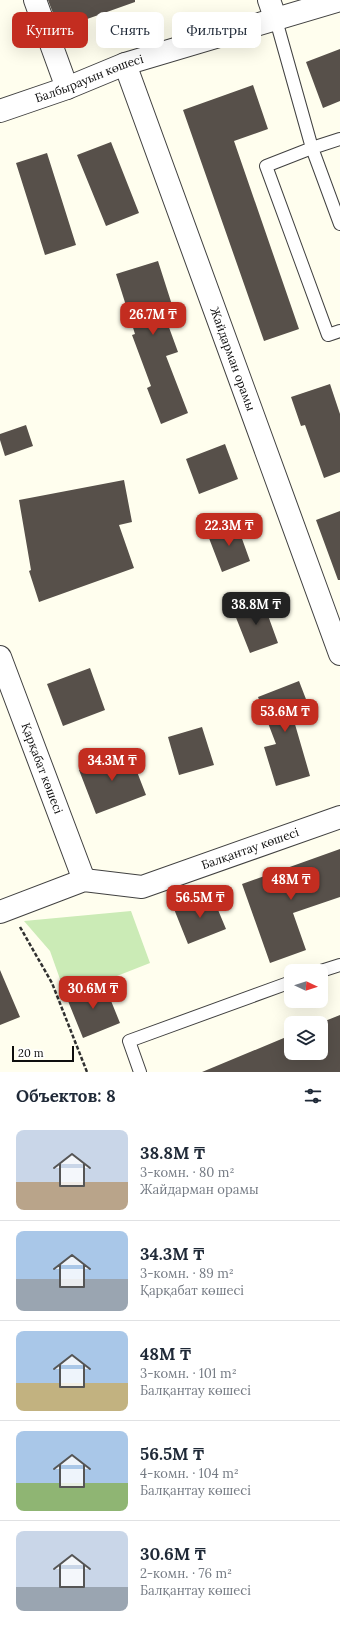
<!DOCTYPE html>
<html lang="ru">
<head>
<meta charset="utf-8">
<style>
  body { margin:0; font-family:Lora,serif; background:#f2f2f3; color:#1f2937; height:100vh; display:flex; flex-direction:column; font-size:15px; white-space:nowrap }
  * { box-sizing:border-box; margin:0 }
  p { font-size:13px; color:#747a83 }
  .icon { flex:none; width:22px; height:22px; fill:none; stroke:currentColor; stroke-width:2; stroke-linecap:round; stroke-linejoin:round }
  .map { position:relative; height:1072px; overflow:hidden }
  .panel { display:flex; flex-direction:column; background:#fff; flex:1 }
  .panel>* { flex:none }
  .banner { position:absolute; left:12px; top:12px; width:316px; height:36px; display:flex; gap:8px }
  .needle { width:26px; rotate:94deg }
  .fabs { position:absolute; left:284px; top:964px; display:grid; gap:8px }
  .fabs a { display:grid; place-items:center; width:44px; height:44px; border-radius:8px; background:#fff; box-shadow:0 4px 16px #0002; font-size:20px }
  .scale { position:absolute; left:12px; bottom:10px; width:62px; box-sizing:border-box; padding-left:4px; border:2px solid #0e0e0e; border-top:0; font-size:11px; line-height:14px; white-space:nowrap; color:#0e0e0e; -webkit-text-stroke:3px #fff; paint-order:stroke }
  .price { position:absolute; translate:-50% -34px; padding:0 9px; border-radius:8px; background:#c32d20; color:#fff; font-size:13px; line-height:26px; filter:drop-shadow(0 1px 2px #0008) }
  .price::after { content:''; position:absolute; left:50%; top:24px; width:12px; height:9px; margin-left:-6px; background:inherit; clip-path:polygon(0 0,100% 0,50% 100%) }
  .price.selected { background:#222; color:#fff }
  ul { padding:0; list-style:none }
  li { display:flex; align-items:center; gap:12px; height:100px; padding:0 16px }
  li+li { border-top:1px solid #e0e1e3 }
  li span { display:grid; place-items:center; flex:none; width:112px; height:80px; border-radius:8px; color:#555 }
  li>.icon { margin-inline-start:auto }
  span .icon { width:48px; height:48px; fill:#fffc; stroke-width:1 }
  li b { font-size:17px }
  h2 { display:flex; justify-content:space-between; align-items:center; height:48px; padding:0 16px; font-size:17px }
  .chip { padding:0 14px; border-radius:8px; background:#fff; box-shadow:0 4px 16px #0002; font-size:14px; line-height:36px }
  .chip.selected { background:#c32d20; color:#fff }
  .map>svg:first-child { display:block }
</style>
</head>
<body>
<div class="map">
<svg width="340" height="1072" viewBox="0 0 340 1072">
  <rect width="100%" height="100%" fill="#fffeee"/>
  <path fill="#cbebb6" d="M131,911L150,963L66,996L50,951L24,921Z"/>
  <path fill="#57504a" d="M48,0H135V2L59,29Z
    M340,49V101L323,108L306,62Z
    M253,85L268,129L234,141L299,329L264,341L183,110Z
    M111,142L139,213L106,226L77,155Z
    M47,153L76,245L45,255L16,163Z
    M158,261L173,308L163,311L178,352L166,356L188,413L161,424L147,388L151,386L132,335L135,334L116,274Z
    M330,384L340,414V472L324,478L305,425L301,426L291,397Z
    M26,425L33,446L5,456L0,440V434Z
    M225,444L238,479L199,494L186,459Z
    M124,480L132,522L119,525L134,568L39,602L29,571L31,570L19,500Z
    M340,511V580H338L316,520Z
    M236,522L250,561L222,572L207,533Z
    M262,599L278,643L250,653L233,610Z
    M90,668L105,710L63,726L47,684Z
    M299,681L309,707L292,714L310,776L276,786L264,747L276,744L258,697Z
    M202,727L214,765L179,775L168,737Z
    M129,751L146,795L96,814L79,770Z
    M340,849V897L293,913L306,950L270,963L242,884Z
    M211,893L226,929L188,944L174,909Z
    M0,970L20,1017L0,1025Z
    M103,981L120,1023L83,1038L66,996Z
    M340,1015V1072H202L291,1035V1053H321L320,1023Z"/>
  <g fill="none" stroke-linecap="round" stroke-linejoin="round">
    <defs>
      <path id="lane" d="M276,20L312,148L340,139
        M340,224L312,148L266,166L328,335L340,331
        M321,971L340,965
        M140,1072L129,1041L291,982"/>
      <g id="street">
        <path d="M35,0L67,88"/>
        <path d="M269,0L276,20"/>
        <path id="s1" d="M125,64L340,654"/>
        <path id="s2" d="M0,111L67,88L125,64L340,0"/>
        <path id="s3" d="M0,657L84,880"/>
        <path id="s4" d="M0,912L84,880L142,887L340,817"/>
      </g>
    </defs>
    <use href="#lane" stroke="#414141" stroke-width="14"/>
    <use href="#street" stroke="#414141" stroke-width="24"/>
    <path stroke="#303030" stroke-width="2.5" stroke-dasharray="4 2" stroke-linecap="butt" d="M20,927L52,983L87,1072"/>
    <use href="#lane" stroke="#fff" stroke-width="12"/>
    <use href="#street" stroke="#fff" stroke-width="22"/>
  </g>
  <g text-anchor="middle" stroke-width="4" stroke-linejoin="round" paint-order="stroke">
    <g font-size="12" fill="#0e0e0e" stroke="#fff">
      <text dy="4" stroke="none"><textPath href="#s2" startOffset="95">Балбырауын көшесі</textPath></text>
      <text dy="4" stroke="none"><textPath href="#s1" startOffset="314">Жайдарман орамы</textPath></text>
      <text dy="4" stroke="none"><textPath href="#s3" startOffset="119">Қарқабат көшесі</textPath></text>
      <text dy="4" stroke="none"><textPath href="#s4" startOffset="263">Балқантау көшесі</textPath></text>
    </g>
  </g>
</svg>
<div class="fabs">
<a><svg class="needle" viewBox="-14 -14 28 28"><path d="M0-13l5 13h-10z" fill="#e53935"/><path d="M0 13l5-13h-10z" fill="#747a83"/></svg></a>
<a><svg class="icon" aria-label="layers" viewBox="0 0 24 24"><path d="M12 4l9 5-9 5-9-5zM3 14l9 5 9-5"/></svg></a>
</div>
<div class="scale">20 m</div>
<b class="price" style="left:153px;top:336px">26.7M ₸</b>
<b class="price" style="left:229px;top:547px">22.3M ₸</b>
<b class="price selected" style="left:256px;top:626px">38.8M ₸</b>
<b class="price" style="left:285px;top:733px">53.6M ₸</b>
<b class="price" style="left:112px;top:782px">34.3M ₸</b>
<b class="price" style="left:291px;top:901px">48M ₸</b>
<b class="price" style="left:200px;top:919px">56.5M ₸</b>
<b class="price" style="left:93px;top:1010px">30.6M ₸</b>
<div class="banner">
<a class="chip selected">Купить</a>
<a class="chip">Снять</a>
<a class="chip">Фильтры</a>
</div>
</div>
<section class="panel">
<h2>Объектов: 8<svg class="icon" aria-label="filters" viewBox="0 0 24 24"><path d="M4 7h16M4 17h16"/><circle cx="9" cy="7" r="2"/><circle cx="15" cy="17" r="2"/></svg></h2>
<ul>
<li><span style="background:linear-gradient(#c9d6e8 65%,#b9a48a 0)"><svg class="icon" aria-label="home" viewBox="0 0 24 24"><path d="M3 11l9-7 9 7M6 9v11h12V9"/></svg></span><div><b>38.8M ₸</b><p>3-комн. · 80 m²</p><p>Жайдарман орамы</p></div></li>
<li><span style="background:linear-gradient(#a9c7e8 60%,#9aa5b1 0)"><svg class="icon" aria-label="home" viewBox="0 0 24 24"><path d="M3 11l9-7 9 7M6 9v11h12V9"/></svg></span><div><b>34.3M ₸</b><p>3-комн. · 89 m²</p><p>Қарқабат көшесі</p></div></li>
<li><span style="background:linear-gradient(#a9c7e8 65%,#c2b280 0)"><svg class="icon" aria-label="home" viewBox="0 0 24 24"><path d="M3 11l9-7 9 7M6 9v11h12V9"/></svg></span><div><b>48M ₸</b><p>3-комн. · 101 m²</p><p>Балқантау көшесі</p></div></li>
<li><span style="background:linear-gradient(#a9c7e8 65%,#8fb573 0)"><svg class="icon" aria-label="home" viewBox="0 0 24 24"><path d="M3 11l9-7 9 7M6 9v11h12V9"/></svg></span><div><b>56.5M ₸</b><p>4-комн. · 104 m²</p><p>Балқантау көшесі</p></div></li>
<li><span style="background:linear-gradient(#c9d6e8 70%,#9aa5b1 0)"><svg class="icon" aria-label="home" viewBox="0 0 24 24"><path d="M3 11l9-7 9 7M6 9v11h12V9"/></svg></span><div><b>30.6M ₸</b><p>2-комн. · 76 m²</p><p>Балқантау көшесі</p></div></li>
</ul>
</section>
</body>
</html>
